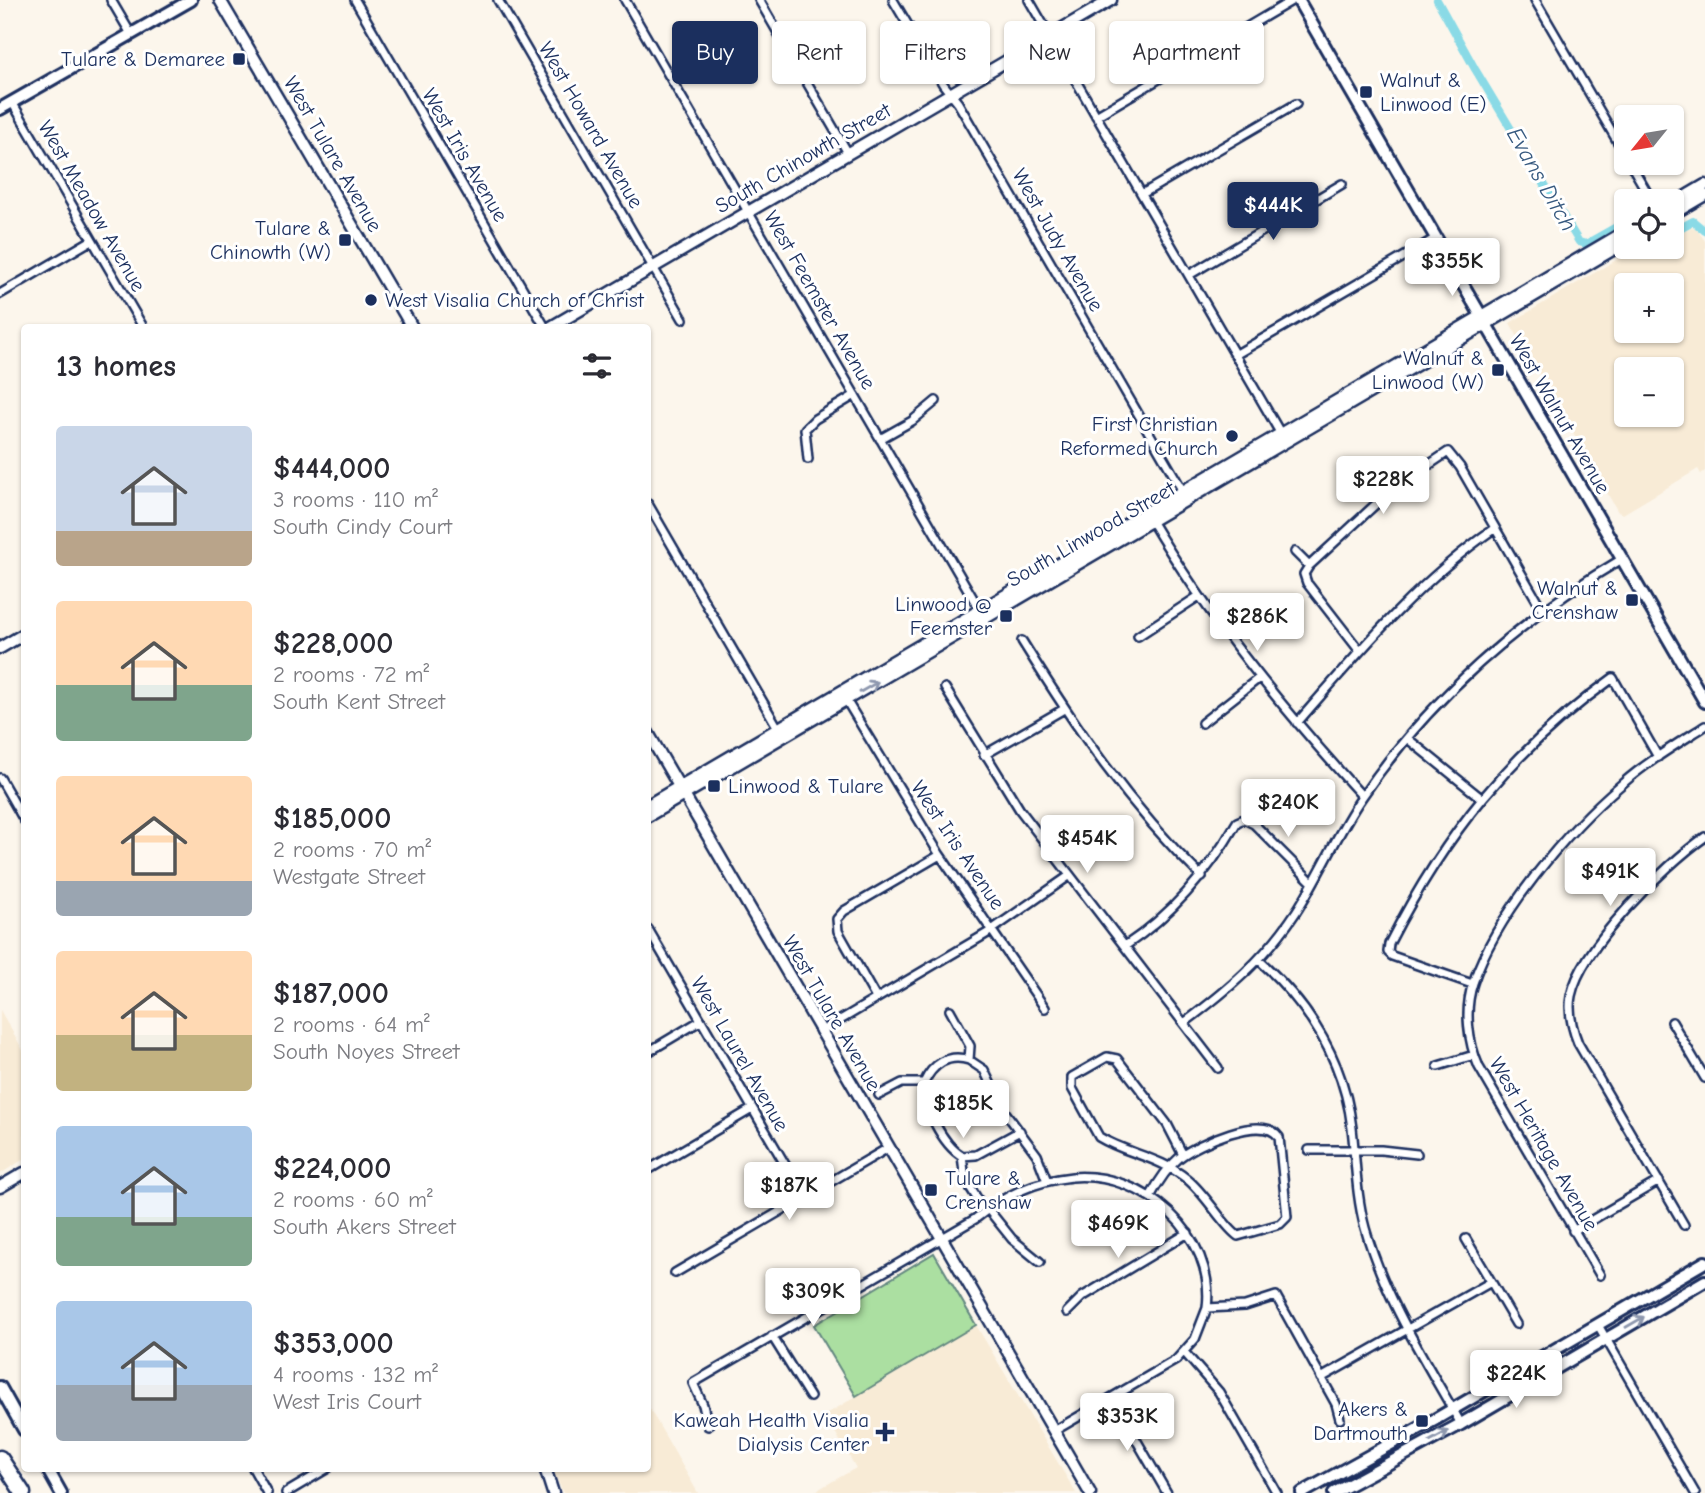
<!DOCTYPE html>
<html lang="en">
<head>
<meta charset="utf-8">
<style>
  body { margin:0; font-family:"Comic Neue",sans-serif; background:#f7f7f7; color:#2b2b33; height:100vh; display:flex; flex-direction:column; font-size:26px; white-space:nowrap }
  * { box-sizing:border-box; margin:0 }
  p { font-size:23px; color:#7c7c81 }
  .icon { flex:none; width:38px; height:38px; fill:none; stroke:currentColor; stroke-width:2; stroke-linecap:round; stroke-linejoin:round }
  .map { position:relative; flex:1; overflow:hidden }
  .side { position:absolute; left:21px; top:324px; width:630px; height:1148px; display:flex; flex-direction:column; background:#fff; border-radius:7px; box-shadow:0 2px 5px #0004 }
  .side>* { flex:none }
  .banner { position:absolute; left:672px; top:21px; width:665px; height:63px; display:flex; gap:14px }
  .needle { width:46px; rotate:240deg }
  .fabs { position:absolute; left:1614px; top:105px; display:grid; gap:14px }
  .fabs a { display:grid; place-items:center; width:70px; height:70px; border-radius:7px; background:#fff; box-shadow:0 2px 5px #0004; font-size:35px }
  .price { position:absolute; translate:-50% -60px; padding:0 16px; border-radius:7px; background:#fff; color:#222; font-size:23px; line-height:46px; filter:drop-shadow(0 2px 4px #0008) }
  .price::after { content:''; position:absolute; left:50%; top:42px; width:21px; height:16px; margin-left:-10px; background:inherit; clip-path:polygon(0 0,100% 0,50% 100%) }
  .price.active { background:#1b2f5e; color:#fff }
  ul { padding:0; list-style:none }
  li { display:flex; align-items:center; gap:21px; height:175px; padding:0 35px }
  li span { display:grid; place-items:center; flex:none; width:196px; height:140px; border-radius:7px; color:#555 }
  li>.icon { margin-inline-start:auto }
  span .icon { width:84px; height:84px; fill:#fffc; stroke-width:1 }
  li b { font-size:30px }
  h2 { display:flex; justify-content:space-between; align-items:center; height:84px; padding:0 35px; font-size:30px }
  .tag { padding:0 24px; border-radius:7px; background:#fff; box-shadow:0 2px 5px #0004; font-size:24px; line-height:63px }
  .tag.active { background:#1b2f5e; color:#fff }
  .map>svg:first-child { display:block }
</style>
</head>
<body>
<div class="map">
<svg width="1705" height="1493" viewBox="0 0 1705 1493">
  <rect width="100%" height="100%" fill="#fcf6ec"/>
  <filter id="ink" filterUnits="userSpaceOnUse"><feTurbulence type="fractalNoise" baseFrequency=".0143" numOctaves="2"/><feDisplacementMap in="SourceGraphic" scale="14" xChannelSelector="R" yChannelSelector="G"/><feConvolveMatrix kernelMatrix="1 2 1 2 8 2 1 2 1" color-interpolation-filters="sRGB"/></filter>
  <g filter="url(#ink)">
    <path fill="#f8ebd6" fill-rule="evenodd" d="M1691,227L1696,228L1705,241V471L1701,474L1698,469L1623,514L1618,512L1510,323L1638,247H1671V237ZM1671,285V331H1626V285ZM1626,369H1671V415H1626Z
      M0,1010L24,1052V1159L0,1174Z
      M976,1325L1076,1493H812L856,1468L825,1415Z
      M648,1406L698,1493H563L552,1468H648Z"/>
    <path fill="#abdfa1" stroke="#638780" stroke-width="2" d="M934,1253L976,1325L856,1396L814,1325Z"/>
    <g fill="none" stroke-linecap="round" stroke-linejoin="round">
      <path stroke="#8adae6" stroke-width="8" d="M1437,0L1475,69L1579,242L1586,244L1625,222
        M1671,233L1693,221L1705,231"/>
      <defs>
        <path id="minor" d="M111,0L131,34
          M355,0L545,327
          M498,0L683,319
          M625,0L981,612
          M759,0L848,153
          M893,0L943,84L958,103L1184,493
          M1029,0L1282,436
          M1535,0L1626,156
          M12,102L143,327
          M1096,116L1293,0
          M1630,163L1652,201
          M1142,194L1296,104
          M1189,275L1342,184
          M0,294L92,240
          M1235,355L1436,238
          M880,439L912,421L936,401
          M808,459L805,429L815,419L855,395
          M648,504L778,728
          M1150,519C1210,620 1283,709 1362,796
          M1295,552L1309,566L1304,574L1307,583L1359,650
          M1309,566L1390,491L1448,452L1460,467L1543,611
          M1138,636L1199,596
          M1022,641C1076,728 1128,805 1202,877
          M945,688L1020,810L1218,1068
          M846,700L940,855L1045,1008
          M1202,723L1259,678
          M1297,723C1358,653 1417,582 1495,528
          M1408,739L1481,798
          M984,755L1064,709
          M0,778L24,820
          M648,929L804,1197
          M1125,946C1173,914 1208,873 1237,822L1244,819L1254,824L1313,883
          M1259,960C1309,1005 1344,1060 1352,1128C1356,1162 1356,1195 1365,1228C1385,1299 1425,1360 1461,1424
          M1472,984L1392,956L1388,952L1389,944C1445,834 1511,751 1613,678L1658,757
          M876,998L838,931L837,919L844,911L940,855
          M950,1010L970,1046L969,1060L984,1070L1002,1108L1037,1155L1047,1181
          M1672,1022L1705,1078
          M1184,1023C1227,991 1266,958 1296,912C1320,875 1337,833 1362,797C1428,700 1521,618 1622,559
          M820,1032L986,934L1069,876
          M648,1052L700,1021
          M1438,1066L1474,1055
          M924,1083C922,1105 943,1145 962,1156L965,1179L978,1200
          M879,1095L902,1083H924C932,1065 948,1053 969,1060
          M1309,1150H1381L1417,1154
          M962,1156L976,1155L1020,1131
          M648,1170L752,1109
          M1150,1197C1158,1182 1166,1169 1179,1158C1197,1144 1263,1113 1279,1137L1287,1217L1280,1224L1238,1236C1224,1227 1206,1194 1187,1179C1158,1156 1127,1154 1099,1137L1072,1088V1077L1107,1057L1117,1059L1167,1124L1183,1155
          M988,1209L1012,1239L1040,1262
          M1684,1225L1578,1043C1572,1028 1568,1012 1571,996C1581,947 1665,865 1705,837
          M1573,1231L1659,1181
          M1466,1239L1516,1324
          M675,1273L888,1148
          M1600,1275L1479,1067C1468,1042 1464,1010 1473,983C1496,915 1567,830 1622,784C1647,762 1677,744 1705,726
          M1067,1312L1082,1297L1188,1233
          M1598,1325L1695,1493
          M772,1336L810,1397
          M1185,1353L1219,1392L1277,1493
          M1321,1378L1491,1282
          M1112,1398L1167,1493
          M708,1426L703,1405L693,1383L975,1219C1005,1195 1034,1181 1072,1177C1144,1171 1216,1235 1207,1308
          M1054,1431L1176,1360L1195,1339L1207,1308L1245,1306L1276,1296L1336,1404L1340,1419
          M253,1468L267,1493
          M286,1493L328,1468"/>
        <path id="tertiary" d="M220,0L412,327
          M1671,205L1705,185
          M1671,215L1705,195
          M551,327L1111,0
          M0,648L24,634
          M648,733L1090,1493
          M648,805L1626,231
          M648,816L1626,242
          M0,1187L24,1173
          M545,1468L553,1493"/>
        <path id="secondary" d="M1298,0L1705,702
          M0,109L191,0
          M0,1387L24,1430
          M47,1468L61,1493
          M1302,1493L1436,1419L1705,1262
          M1334,1493L1461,1424L1705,1281"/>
        <path id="motorway" d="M0,1458L23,1493"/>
      </defs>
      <use href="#minor" stroke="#1b2f5e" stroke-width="12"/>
      <use href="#tertiary" stroke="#1b2f5e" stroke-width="15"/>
      <use href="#secondary" stroke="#1b2f5e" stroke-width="16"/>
      <use href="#motorway" stroke="#1b2f5e" stroke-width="19"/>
      <use href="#minor" stroke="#fff" stroke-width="7"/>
      <use href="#tertiary" stroke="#fff" stroke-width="10"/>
      <use href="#secondary" stroke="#fff" stroke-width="10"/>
      <use href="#motorway" stroke="#fff" stroke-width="14"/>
    </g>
    <defs><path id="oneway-shaft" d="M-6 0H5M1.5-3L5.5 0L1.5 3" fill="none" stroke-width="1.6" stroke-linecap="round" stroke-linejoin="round" transform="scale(1.75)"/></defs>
    <g stroke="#8d97ae">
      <use href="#oneway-shaft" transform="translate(869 687) rotate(-30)"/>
      <use href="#oneway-shaft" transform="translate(1635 1322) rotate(-30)"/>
      <use href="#oneway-shaft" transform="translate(1439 1436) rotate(-29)"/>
    </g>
  </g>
  <g fill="#1b2f5e" stroke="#fff" stroke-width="2.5">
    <rect x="232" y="52" width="14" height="14" rx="3.5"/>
    <rect x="1359" y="85" width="14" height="14" rx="3.5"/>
    <rect x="338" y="233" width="14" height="14" rx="3.5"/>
    <circle cx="371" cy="300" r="7"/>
    <rect x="1491" y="363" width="14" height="14" rx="3.5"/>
    <circle cx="1232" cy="436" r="7"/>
    <rect x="1625" y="593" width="14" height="14" rx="3.5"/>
    <rect x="999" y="609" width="14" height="14" rx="3.5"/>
    <rect x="707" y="779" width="14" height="14" rx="3.5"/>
    <rect x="924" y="1183" width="14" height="14" rx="3.5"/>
    <rect x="1415" y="1414" width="14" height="14" rx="3.5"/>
    <path d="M881.5 1421.5h7v7h7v7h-7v7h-7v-7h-7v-7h7z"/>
  </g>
  <g text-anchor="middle" stroke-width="6" stroke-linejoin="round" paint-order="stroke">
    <g font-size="21" fill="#1b2f5e" stroke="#fff" text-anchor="end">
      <text x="225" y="66">Tulare &amp; Demaree</text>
      <text x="1380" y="87" text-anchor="start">Walnut &amp;<tspan x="1380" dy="24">Linwood (E)</tspan></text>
      <text x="331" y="235">Tulare &amp;<tspan x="331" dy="24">Chinowth (W)</tspan></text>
      <text x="385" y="307" text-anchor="start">West Visalia Church of Christ</text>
      <text x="1484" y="365">Walnut &amp;<tspan x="1484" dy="24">Linwood (W)</tspan></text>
      <text x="1218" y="431">First Christian<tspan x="1218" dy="24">Reformed Church</tspan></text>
      <text x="1618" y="595">Walnut &amp;<tspan x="1618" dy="24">Crenshaw</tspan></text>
      <text x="992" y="611">Linwood @<tspan x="992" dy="24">Feemster</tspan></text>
      <text x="728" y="793" text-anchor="start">Linwood &amp; Tulare</text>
      <text x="945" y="1185" text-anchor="start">Tulare &amp;<tspan x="945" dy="24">Crenshaw</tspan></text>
      <text x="1408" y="1416">Akers &amp;<tspan x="1408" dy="24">Dartmouth</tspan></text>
      <text x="869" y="1427">Kaweah Health Visalia<tspan x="869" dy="24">Dialysis Center</tspan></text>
    </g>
    <g font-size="21" fill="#1b2f5e" stroke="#fff">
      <text transform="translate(591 125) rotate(60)" y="7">West Howard Avenue</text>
      <text transform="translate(333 154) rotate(60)" y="7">West Tulare Avenue</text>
      <text transform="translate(465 155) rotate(60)" y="7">West Iris Avenue</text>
      <text transform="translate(803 158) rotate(-30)" y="7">South Chinowth Street</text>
      <text transform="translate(92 206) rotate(60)" y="7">West Meadow Avenue</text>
      <text transform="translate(1058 240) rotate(60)" y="7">West Judy Avenue</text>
      <text transform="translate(820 300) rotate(60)" y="7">West Feemster Avenue</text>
      <text transform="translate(1560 414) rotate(60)" y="7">West Walnut Avenue</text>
      <text transform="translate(1091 534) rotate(-30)" y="7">South Linwood Street</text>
      <text transform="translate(958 845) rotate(56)" y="7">West Iris Avenue</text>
      <text transform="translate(832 1013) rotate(60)" y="7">West Tulare Avenue</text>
      <text transform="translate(740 1054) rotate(60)" y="7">West Laurel Avenue</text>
      <text transform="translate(1544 1144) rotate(60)" y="7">West Heritage Avenue</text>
    </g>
    <g font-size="23" font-style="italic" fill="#375a80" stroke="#fff">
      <text transform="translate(1542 179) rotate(60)" y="8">Evans Ditch</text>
    </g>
  </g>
</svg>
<div class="fabs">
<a><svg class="needle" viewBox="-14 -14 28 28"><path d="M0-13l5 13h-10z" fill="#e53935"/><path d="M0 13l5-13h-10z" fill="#7c7c81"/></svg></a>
<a><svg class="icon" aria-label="locate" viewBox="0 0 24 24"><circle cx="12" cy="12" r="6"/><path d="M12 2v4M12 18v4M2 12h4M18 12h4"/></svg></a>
<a>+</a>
<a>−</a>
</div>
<b class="price active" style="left:1273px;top:242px">$444K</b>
<b class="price" style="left:1452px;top:298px">$355K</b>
<b class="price" style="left:1383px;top:516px">$228K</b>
<b class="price" style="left:1257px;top:653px">$286K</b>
<b class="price" style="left:1288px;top:839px">$240K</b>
<b class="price" style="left:1087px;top:875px">$454K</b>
<b class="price" style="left:1610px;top:908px">$491K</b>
<b class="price" style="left:963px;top:1140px">$185K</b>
<b class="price" style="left:789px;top:1222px">$187K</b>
<b class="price" style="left:1118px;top:1260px">$469K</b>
<b class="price" style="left:813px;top:1328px">$309K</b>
<b class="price" style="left:1516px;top:1410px">$224K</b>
<b class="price" style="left:1127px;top:1453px">$353K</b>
<div class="banner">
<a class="tag active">Buy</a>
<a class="tag">Rent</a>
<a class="tag">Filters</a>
<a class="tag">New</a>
<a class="tag">Apartment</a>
</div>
<section class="side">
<h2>13 homes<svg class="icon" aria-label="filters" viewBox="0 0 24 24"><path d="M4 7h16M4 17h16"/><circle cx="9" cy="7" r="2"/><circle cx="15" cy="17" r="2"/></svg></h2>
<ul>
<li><span style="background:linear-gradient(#c9d6e8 75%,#b9a48a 0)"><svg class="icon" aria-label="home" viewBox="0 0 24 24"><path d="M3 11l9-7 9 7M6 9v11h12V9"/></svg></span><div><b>$444,000</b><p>3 rooms · 110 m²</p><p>South Cindy Court</p></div></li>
<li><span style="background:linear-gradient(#ffd9b3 60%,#7fa58c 0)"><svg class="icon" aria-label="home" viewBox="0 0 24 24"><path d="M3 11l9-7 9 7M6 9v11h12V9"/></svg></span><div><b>$228,000</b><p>2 rooms · 72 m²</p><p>South Kent Street</p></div></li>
<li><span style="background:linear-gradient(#ffd9b3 75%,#9aa5b1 0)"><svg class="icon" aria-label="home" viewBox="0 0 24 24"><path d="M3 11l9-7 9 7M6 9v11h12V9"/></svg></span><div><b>$185,000</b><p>2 rooms · 70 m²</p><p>Westgate Street</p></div></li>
<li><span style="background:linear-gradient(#ffd9b3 60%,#c2b280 0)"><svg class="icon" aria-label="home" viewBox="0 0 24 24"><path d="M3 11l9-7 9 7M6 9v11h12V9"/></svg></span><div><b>$187,000</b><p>2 rooms · 64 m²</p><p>South Noyes Street</p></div></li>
<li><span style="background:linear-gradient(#a9c7e8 65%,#7fa58c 0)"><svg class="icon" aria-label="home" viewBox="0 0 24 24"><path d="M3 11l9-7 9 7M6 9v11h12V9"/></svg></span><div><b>$224,000</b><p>2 rooms · 60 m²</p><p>South Akers Street</p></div></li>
<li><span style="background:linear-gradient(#a9c7e8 60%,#9aa5b1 0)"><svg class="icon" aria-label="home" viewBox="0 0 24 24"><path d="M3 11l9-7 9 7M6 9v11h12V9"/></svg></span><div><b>$353,000</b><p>4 rooms · 132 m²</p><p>West Iris Court</p></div></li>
</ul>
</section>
</div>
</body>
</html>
